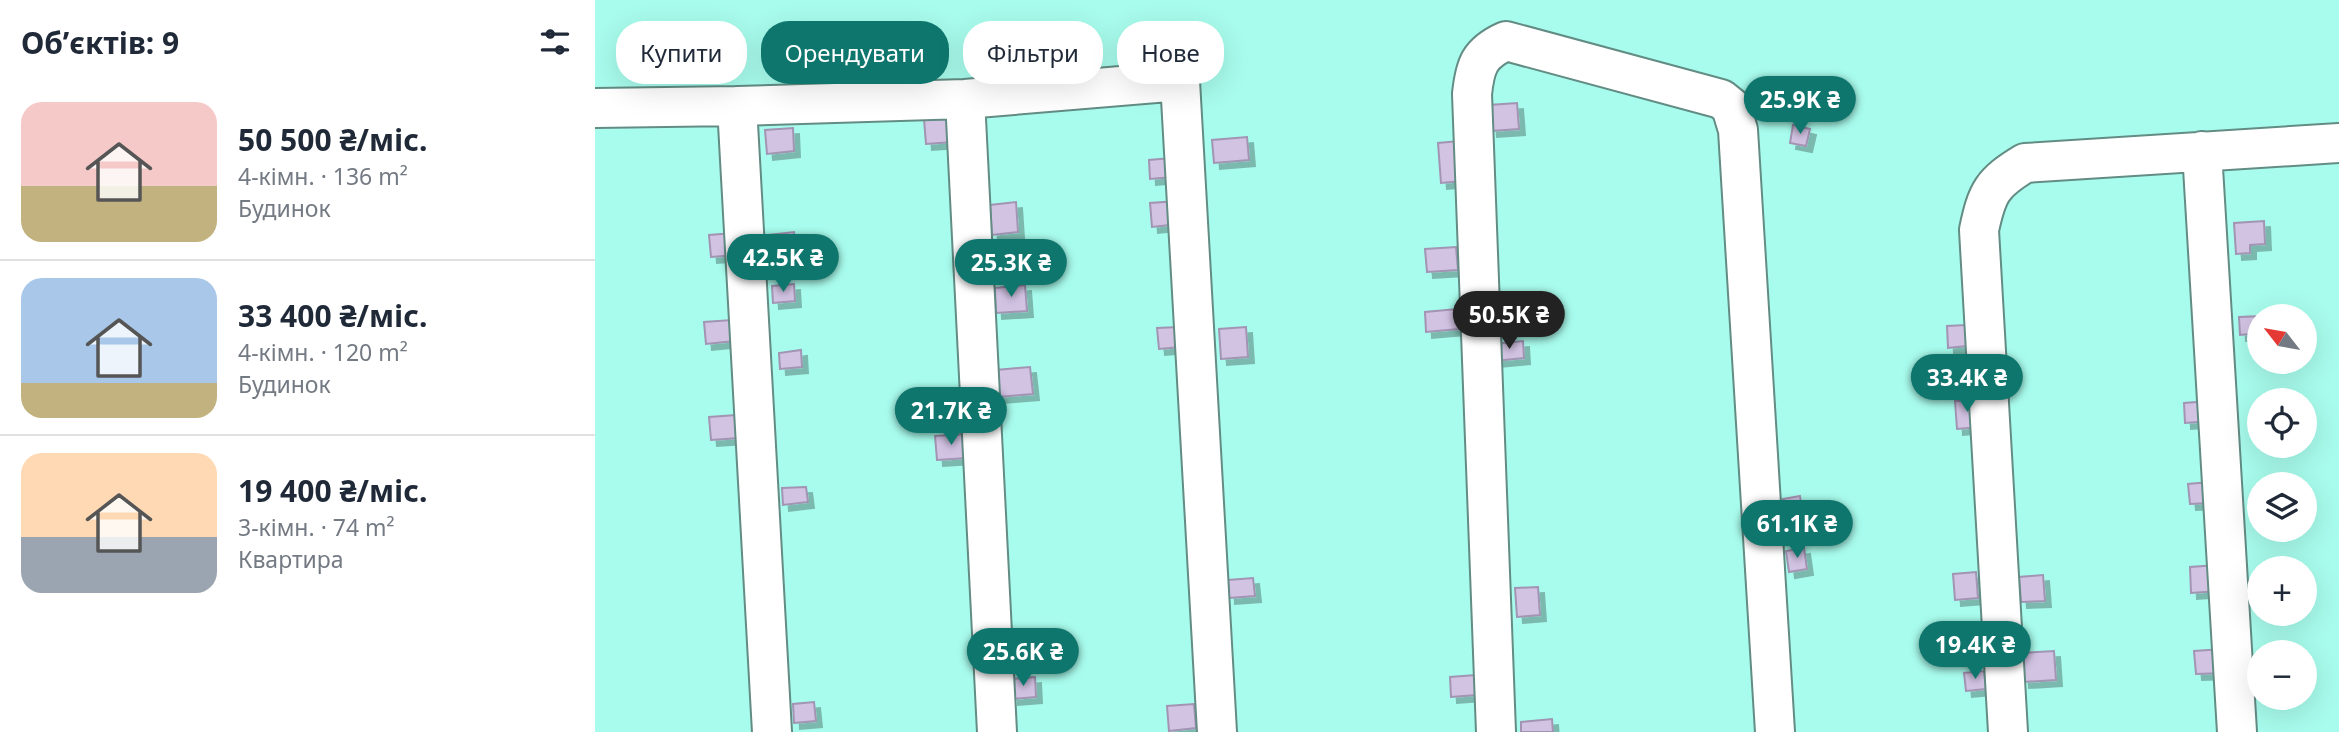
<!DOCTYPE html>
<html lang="uk">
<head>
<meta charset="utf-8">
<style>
  body { margin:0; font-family:"Noto Sans",sans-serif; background:#f2f2f3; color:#1f2937; height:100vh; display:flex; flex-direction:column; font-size:26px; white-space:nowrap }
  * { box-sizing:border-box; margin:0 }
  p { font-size:23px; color:#747a83 }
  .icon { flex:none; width:38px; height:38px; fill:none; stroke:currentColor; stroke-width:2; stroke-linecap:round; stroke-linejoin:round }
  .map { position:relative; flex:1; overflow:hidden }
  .side { display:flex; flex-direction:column; background:#fff; width:595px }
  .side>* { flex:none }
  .guide { position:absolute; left:21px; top:21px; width:665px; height:63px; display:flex; gap:14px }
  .needle { width:46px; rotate:301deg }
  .controls { position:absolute; left:1652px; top:304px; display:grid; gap:14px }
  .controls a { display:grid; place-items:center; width:70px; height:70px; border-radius:50%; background:#fff; box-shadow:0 7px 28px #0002; font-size:35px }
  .price { position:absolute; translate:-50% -60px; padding:0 16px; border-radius:24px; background:#0f766e; color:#fff; font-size:23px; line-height:46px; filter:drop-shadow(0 2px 4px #0008) }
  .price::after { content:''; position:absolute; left:50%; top:42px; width:21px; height:16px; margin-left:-10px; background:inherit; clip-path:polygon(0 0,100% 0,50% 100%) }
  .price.selected { background:#222; color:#fff }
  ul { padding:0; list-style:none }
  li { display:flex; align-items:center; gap:21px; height:175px; padding:0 21px }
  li+li { border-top:2px solid #e0e1e3 }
  li span { display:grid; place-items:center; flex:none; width:196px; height:140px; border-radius:21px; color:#555 }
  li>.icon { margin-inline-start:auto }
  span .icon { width:84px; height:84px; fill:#fffc; stroke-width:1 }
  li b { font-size:30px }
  h2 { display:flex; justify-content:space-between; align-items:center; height:84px; padding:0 21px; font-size:30px }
  .chip { padding:0 24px; border-radius:28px; background:#fff; box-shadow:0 7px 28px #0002; font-size:24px; line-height:63px }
  .chip.selected { background:#0f766e; color:#fff }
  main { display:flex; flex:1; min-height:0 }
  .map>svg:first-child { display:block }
</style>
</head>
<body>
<main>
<section class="side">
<h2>Об’єктів: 9<svg class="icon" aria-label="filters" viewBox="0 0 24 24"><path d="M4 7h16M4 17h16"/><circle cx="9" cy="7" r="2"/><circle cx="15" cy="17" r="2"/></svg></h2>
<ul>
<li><span style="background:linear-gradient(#f6c9c9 60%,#c2b280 0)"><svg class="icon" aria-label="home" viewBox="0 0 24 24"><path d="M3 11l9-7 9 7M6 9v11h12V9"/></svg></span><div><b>50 500 ₴/міс.</b><p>4-кімн. · 136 m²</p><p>Будинок</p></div></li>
<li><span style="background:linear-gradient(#a9c7e8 75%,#c2b280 0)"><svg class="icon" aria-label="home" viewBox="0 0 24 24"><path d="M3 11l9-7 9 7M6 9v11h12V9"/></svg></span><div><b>33 400 ₴/міс.</b><p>4-кімн. · 120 m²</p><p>Будинок</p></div></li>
<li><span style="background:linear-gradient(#ffd9b3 60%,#9aa5b1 0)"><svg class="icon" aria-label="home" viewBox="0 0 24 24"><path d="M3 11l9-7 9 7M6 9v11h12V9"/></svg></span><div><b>19 400 ₴/міс.</b><p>3-кімн. · 74 m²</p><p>Квартира</p></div></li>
</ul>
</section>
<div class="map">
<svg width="1744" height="732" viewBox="0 0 1744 732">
  <defs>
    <filter id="shadow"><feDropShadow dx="6" dy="6" stdDeviation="0" flood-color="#0004"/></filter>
  </defs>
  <rect width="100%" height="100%" fill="#e4fef9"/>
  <path fill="#a8fced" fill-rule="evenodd" d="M0,0H1744V732H0ZM1664,317H1710V362H1664ZM1664,401H1710V446H1664ZM1664,485H1710V530H1664ZM1664,569H1710V614H1664ZM1664,653H1710V698H1664Z"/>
  <path fill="#d2c3e3" stroke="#a294b3" stroke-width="2" filter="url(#shadow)" d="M922,103L924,129L896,131L894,105Z
    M356,117L358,142L331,144L329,119Z
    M1198,125L1215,129L1211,146L1195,143Z
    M198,128L199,151L172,154L170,130Z
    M652,137L654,160L619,163L617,140Z
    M864,141L868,181L846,183L843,143Z
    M576,158L578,177L555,179L554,160Z
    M582,201L584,224L557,227L555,203Z
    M421,202L423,232L397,235L395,205Z
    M1669,221L1670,244L1655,245V253L1641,254L1639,223Z
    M199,232L200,246L175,248L174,235Z
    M139,233L141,255L116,257L114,235Z
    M861,247L863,270L832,272L830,249Z
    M199,284L200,301L178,303L177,286Z
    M430,285L432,311L401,313L400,288Z
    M862,309L864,329L831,332L830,312Z
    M1668,316L1664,317V333L1645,335L1644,317Z
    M137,320L139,341L111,344L109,322Z
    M1371,325L1372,346L1353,348L1352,326Z
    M584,327L586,347L564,349L562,328Z
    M651,327L653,357L626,359L624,329Z
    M928,341L929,358L899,361L898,344Z
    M206,350L207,367L185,369L184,353Z
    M435,367L438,394L403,397L401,370Z
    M1383,400L1385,427L1362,429L1360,401Z
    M1614,401L1616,421L1590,423L1589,403Z
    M141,415L144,438L116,440L114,417Z
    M370,434L372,458L342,460L340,436Z
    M1614,482L1615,503L1595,504L1593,484Z
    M211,487L213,502L188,505L187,488Z
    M1205,496L1208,518L1191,520L1188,499Z
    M1209,548L1212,569L1194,572L1191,551Z
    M1622,565L1623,591L1596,593L1595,567Z
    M1381,572L1383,598L1360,600L1358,574Z
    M1448,575L1450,601L1426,602L1424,577Z
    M658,578L660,596L634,598L633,580Z
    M943,587L945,615L922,617L920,588Z
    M1628,649L1629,673L1601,674L1599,651Z
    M1459,651L1461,680L1428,682L1426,653Z
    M1389,671L1391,689L1371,691L1369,673Z
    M881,675L882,695L856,697L855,677Z
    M440,677L441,697L417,699L416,679Z
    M219,702L221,721L199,723L198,704Z
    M599,704L601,728L574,731L572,706Z
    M957,719L958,732H926V722Z"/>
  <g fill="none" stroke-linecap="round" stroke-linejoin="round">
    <defs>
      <path id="minor" d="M370,99L402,732
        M142,106L177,732
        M0,108L142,106L370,99L585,81L622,732
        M1607,151L1642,732
        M901,732L877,94C880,66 884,53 911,41L1126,99L1136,107L1143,130L1180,732
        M1413,732L1384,230C1392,192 1397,183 1430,163L1744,143"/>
    </defs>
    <use href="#minor" stroke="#628c84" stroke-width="42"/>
    <use href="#minor" stroke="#fff" stroke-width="38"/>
  </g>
</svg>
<div class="controls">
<a><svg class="needle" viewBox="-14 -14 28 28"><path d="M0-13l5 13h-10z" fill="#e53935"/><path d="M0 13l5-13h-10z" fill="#747a83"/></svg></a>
<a><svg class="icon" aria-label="locate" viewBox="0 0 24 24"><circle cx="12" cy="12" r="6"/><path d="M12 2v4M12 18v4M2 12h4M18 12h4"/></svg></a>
<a><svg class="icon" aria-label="layers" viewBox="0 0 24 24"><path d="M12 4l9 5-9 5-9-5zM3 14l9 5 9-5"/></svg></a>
<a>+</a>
<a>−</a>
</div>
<b class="price" style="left:1205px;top:136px">25.9K ₴</b>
<b class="price" style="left:188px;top:294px">42.5K ₴</b>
<b class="price" style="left:416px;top:299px">25.3K ₴</b>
<b class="price selected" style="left:914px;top:351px">50.5K ₴</b>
<b class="price" style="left:1372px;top:414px">33.4K ₴</b>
<b class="price" style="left:356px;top:447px">21.7K ₴</b>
<b class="price" style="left:1202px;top:560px">61.1K ₴</b>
<b class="price" style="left:1380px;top:681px">19.4K ₴</b>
<b class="price" style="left:428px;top:688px">25.6K ₴</b>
<div class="guide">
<a class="chip">Купити</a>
<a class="chip selected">Орендувати</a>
<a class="chip">Фільтри</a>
<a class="chip">Нове</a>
</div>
</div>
</main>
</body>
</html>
